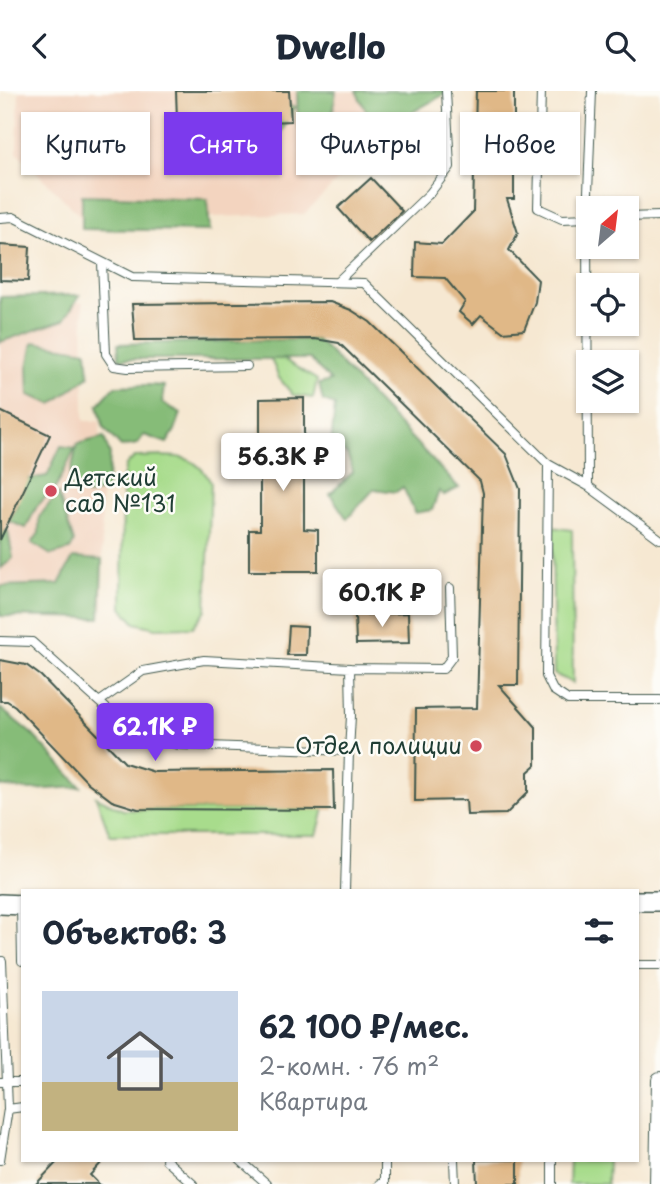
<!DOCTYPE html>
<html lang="ru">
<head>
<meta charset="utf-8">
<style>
  body { margin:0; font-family:"Playpen Sans",sans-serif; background:#f2f2f3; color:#1f2937; height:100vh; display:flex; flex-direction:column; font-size:26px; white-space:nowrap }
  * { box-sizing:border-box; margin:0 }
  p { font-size:23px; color:#747a83 }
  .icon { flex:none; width:38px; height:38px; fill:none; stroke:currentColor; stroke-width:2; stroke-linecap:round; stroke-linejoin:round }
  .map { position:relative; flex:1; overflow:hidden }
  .panel { position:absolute; left:21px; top:798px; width:618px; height:273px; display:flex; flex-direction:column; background:#fff; border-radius:0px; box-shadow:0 2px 5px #0004 }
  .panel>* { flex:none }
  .top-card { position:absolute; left:21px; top:21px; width:620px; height:63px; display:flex; gap:14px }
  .needle { width:46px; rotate:28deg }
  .fabs { position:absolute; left:576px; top:105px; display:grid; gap:14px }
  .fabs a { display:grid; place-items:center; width:63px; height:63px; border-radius:0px; background:#fff; box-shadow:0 2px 5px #0004; font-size:35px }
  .price { position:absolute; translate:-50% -60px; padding:0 16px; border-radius:7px; background:#fff; color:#222; font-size:23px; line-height:46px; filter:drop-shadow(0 2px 4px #0008) }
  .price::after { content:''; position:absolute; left:50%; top:42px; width:21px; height:16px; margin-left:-10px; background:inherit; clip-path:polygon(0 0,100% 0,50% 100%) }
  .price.active { background:#7c3aed; color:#fff }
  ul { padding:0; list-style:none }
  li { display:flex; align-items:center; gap:21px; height:175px; padding:0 21px }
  li span { display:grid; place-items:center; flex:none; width:196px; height:140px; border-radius:0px; color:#555 }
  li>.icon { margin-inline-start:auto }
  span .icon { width:84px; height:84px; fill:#fffc; stroke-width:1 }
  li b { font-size:30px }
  h2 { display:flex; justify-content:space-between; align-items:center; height:84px; padding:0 21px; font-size:30px }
  .chip { padding:0 24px; border-radius:0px; background:#fff; box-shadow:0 2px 5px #0004; font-size:24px; line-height:63px }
  .chip.active { background:#7c3aed; color:#fff }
  header { display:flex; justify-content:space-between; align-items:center; height:91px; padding:0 21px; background:#fff; font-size:32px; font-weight:800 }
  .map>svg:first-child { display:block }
</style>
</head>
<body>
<header><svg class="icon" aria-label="back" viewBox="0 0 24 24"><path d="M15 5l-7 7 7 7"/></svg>Dwello<svg class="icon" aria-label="search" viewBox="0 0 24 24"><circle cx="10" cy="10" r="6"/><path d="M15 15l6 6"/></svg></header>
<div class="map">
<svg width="660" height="1093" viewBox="0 0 660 1093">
  <rect width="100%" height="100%" fill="#fdfcf7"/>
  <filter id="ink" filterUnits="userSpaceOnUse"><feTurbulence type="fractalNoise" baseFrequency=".0143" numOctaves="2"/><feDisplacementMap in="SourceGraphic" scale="14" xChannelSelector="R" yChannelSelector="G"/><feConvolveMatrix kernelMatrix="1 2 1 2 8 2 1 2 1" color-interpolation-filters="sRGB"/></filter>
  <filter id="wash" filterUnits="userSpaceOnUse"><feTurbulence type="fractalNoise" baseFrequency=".00686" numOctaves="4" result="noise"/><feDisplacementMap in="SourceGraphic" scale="28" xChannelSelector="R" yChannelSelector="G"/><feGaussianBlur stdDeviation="1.57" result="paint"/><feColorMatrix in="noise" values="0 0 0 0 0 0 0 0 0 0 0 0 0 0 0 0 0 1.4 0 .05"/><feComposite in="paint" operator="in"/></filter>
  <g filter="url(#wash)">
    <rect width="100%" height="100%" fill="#f6e8d2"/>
    <path fill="#f3d4bf" d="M19,0H366L361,66L304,123L85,130L17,61Z
      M83,211L84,330H100L103,517L0,518V212Z"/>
    <path fill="#a8dc8c" stroke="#648c60" stroke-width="2" d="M271,268H283L317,289L313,307L293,304L279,287Z
      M135,366C168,366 194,358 211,392L206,519L193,536L156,537L135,532L122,517L123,386L126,374Z
      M552,436L572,439L573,592L554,583Z
      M96,706L123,719L324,718L317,744H110Z
      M570,1069H608L607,1093H569Z"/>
    <path fill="#86bc78" stroke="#527c56" stroke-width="2" d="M297,0H336L330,40L298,36Z
      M356,0H450L377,41Z
      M236,1L295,16C278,51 273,56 234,56L227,3Z
      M82,104L207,108L210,140L82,138Z
      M80,204L64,229L0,251V206Z
      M315,248L323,254L459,397L444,404L439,400L432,419L415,422L403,396L396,401L374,398L347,428L330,403L353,381L347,363L331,355L335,314L323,310L319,293L331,290L310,268H119L118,253Z
      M33,251L87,260L89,285L52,313L29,304L28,276Z
      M148,294L164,295L162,312L181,322L175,339L167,352L144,344L137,353L121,356L104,337L98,314L115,295Z
      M104,346L110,364L107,398L88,404L68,395L77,353Z
      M61,355L75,357L57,395L37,415L26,437L9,430L18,413L10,401L23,389L47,385Z
      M58,402L74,451L70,459L51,464L32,452L39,442V426Z
      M4,440H8L13,467L0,478V449Z
      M73,467L102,469L100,527L0,525V495L59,493Z
      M0,617L32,643L81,696L30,699L0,695Z"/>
    <g id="blocks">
      <path fill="#e0b887" d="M176,0H289L291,30L222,33L223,54L178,56Z
        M476,0H514V108H507L518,142L509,159L538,189L535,211L524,239L503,241L481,224L473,233L459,221L465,211L445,187L414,186L415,151L442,153L473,121Z
        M371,87L402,120L369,151L338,117Z
        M0,154L30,156L28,190L0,189Z
        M330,211L351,219L370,231L506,363L520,398L518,594H499L536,636V674L528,681V701L506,723L467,724L466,709L415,710L416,618L477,617L483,402L480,390L339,252L315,248L135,249L132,213Z
        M304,307V438L318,439V480H249V439H260V308Z
        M0,320L50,344L0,449Z
        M408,522L409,552L356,553L355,524Z
        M289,535L307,536L306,564H287Z
        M0,569L26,574L41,585L125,672L154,681L333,679L334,719L138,718L112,710L87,691L15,615L7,610H0Z
        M59,1069H104L90,1084L99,1093H36Z
        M476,1069H518V1093H477Z"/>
    </g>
  </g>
  <g filter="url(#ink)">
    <use href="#blocks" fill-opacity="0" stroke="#3f574c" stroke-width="2"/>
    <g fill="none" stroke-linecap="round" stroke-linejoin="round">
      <defs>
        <path id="service" d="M541,0L538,117L562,128L588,127
          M626,126L660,125
          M0,127L13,126L132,186L364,192L548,373L588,395L660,448
          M102,172L106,263L114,275L128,277L247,275
          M337,191L430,102L450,76L446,0
          M548,373L546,585L553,599L568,609H660
          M588,395L587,127L592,0
          M0,550L32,551L136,644L180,654L349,660L351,625L350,577L443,578L452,566L450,497
          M99,611L143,580L204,569L350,577
          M345,800L349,660
          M21,814L22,870
          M2,870L7,991H23
          M637,874H660
          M0,991H7L8,1018L0,1069
          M8,1018L23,1016
          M166,1069L193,1093
          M240,1069L267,1093
          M454,1069L455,1093
          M552,1069V1093
          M380,1093H385V1069"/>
        <path id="minor" d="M658,1093L660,989"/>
        <path id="tertiary" d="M637,810H660
          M0,813L23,814"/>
      </defs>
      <use href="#service" stroke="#3f574c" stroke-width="10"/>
      <use href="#minor" stroke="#3f574c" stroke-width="18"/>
      <use href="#tertiary" stroke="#3f574c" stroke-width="22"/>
      <use href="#service" stroke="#fff" stroke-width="8"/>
      <use href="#minor" stroke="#fff" stroke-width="16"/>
      <use href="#tertiary" stroke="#fff" stroke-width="19"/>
    </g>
  </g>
  <g fill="#d1495b" stroke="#fdfcf7" stroke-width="2.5">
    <circle cx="51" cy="400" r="7"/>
    <circle cx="476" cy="655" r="7"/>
  </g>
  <g text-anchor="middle" stroke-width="5" stroke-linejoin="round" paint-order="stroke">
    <g font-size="23" fill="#1f3d34" stroke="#fdfcf7" text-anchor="start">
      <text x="65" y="395">Детский<tspan x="65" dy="26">сад №131</tspan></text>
      <text x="462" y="663" text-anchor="end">Отдел полиции</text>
    </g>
  </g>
</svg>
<div class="fabs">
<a><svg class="needle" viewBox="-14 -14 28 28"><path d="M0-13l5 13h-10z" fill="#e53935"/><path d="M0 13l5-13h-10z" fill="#747a83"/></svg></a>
<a><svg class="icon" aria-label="locate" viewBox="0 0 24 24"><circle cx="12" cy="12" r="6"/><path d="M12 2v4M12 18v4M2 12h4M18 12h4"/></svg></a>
<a><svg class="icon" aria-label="layers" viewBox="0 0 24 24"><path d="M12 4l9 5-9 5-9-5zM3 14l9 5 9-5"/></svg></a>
</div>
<b class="price" style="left:283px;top:402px">56.3K ₽</b>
<b class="price" style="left:382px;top:538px">60.1K ₽</b>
<b class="price active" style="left:155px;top:672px">62.1K ₽</b>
<div class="top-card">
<a class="chip">Купить</a>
<a class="chip active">Снять</a>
<a class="chip">Фильтры</a>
<a class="chip">Новое</a>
</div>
<section class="panel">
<h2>Объектов: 3<svg class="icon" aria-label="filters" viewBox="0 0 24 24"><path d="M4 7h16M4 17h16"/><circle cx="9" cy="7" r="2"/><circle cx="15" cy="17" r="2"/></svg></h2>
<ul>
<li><span style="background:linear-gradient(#c9d6e8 65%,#c2b280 0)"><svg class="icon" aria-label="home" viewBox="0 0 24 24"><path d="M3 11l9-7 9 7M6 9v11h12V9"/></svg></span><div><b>62 100 ₽/мес.</b><p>2-комн. · 76 m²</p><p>Квартира</p></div></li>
</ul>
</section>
</div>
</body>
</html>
